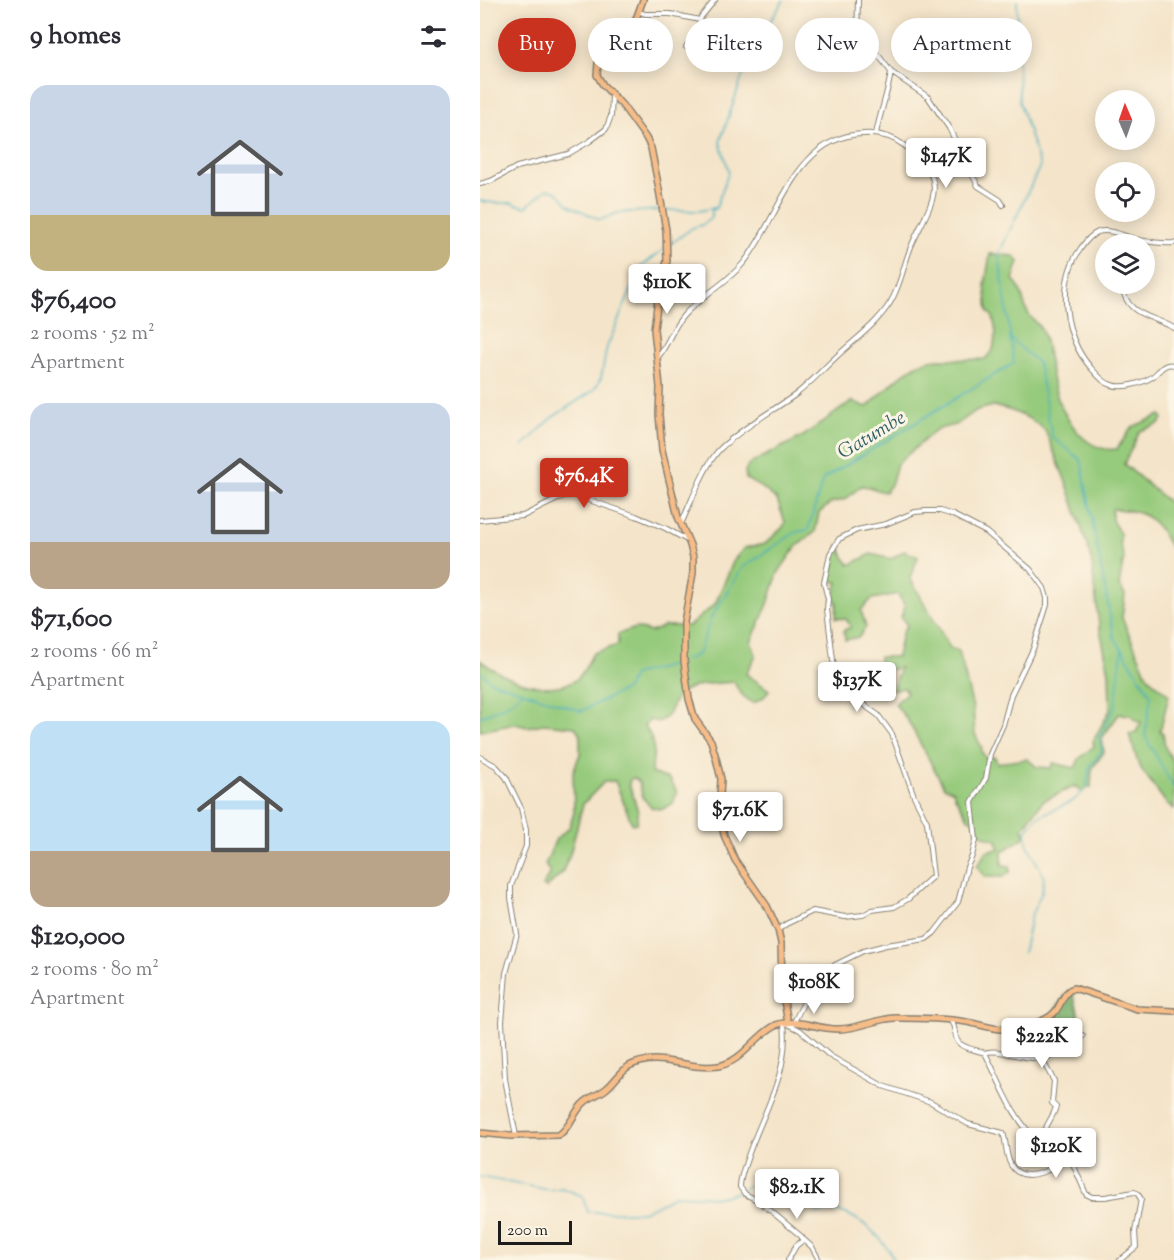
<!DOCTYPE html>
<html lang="en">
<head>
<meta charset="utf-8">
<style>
  body { margin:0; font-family:"Sorts Mill Goudy",serif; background:#f2f2f3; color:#2b2b33; height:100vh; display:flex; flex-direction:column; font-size:22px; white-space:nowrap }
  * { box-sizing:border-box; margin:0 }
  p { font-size:20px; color:#7c7c81 }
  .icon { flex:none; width:33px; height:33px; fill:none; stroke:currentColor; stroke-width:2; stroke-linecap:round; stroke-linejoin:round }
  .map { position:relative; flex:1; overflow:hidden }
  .side { display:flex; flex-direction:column; background:#fff; width:480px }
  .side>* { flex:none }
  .banner { position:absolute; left:18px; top:18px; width:570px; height:54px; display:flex; gap:12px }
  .needle { width:39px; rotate:358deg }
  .buttons { position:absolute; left:615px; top:90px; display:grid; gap:12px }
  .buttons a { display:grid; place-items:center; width:60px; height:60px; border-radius:50%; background:#fff; box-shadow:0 3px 15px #0003; font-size:30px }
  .scale { position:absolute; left:18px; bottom:15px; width:74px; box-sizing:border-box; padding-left:6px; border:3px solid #1c1c1c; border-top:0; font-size:16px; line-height:21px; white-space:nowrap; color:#1c1c1c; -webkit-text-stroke:4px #fcf5e5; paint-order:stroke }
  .price { position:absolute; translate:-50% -51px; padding:0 14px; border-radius:6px; background:#fff; color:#222; font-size:20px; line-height:39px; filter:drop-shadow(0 2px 3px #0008) }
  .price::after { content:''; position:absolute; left:50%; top:36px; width:18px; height:14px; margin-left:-9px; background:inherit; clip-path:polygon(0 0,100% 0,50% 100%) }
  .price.active { background:#c8321e; color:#fff }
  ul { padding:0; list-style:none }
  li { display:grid; align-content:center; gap:12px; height:318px; padding:0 30px }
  li span { display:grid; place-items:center; height:186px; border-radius:18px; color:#555 }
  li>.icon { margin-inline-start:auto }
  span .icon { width:108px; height:108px; fill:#fffc; stroke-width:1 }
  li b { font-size:26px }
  h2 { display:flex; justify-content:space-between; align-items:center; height:72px; padding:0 30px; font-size:26px }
  .pill { padding:0 21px; border-radius:27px; background:#fff; box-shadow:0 3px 15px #0003; font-size:21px; line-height:54px }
  .pill.active { background:#c8321e; color:#fff }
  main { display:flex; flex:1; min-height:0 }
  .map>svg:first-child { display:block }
</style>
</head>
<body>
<main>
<section class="side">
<h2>9 homes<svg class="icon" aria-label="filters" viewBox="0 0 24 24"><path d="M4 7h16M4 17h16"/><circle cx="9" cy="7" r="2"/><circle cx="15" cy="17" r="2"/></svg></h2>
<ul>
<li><span style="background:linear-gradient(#c9d6e8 70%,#c2b280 0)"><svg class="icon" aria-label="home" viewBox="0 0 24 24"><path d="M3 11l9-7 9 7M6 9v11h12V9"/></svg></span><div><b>$76,400</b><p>2 rooms · 52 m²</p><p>Apartment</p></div></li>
<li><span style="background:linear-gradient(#c9d6e8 75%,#b9a48a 0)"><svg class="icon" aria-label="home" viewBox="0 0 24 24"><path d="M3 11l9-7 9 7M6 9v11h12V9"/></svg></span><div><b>$71,600</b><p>2 rooms · 66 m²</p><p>Apartment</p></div></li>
<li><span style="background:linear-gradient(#bfe0f5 70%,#b9a48a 0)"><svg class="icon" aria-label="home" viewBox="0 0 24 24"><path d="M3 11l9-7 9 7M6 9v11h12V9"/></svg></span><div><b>$120,000</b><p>2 rooms · 80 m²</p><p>Apartment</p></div></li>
</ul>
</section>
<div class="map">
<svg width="694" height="1260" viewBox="0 0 694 1260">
  <rect width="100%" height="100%" fill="#fcf5e5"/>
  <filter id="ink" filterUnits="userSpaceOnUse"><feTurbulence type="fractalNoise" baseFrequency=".0167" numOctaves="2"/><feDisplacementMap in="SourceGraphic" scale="12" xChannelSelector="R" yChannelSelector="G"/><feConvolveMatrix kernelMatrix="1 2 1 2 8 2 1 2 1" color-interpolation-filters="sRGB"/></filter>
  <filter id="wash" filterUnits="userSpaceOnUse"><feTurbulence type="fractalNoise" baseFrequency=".008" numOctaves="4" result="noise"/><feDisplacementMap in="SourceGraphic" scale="24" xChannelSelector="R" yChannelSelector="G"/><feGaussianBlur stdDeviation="1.35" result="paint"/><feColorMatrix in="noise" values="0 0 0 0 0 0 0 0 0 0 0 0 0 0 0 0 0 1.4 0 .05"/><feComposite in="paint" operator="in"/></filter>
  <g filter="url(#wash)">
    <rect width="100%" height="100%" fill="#f4e4c9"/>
    <path fill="#96ca7b" stroke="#59734c" stroke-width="1.5" d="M510,254L534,256L539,262L533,279C544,291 541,300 548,313C551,319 559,324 562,331C568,348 569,368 574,386C581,414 604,454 637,449L652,427L681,415L683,419L679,424L660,431L644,464L692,505L694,514V547L692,550C674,518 669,511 632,509V520L640,534V544L644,557L639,585L645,595L642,618L668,677L689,695L680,731L683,733L685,747L694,764V809L686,803L659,766L649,734L656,732L661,722L656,721L651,715L639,714L622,738L624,752L612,769L611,787L600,791L595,786L563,801L543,828L546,836L522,852V865L530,866V872L523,877H505L497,866L507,851L519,849L517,840C503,837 498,834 493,820L489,819L474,795V791L464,787L428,721L415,704L427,692L424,688L412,690L420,668L400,671L399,657H417L422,633L427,625L421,617L425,606L418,594L392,599L381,610L386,627L379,637L365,640L364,630L371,627L366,619L356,618L357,601L353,600L358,582L350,581L359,545L364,557L370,565L391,554L411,559L424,551L438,557L430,578L470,648L479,651L493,708L495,734L502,748L501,751L506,758L515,757L517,763L547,759L557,767L572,768L573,763L595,768L599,759L614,746L613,741L630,710L629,672L619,625L611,557L588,487L565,430L548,418L532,411L514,406L497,410L476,425L457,429L417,464L411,485L405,492C396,491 391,486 381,486L366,499L351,503L339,513L335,532L316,547L298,573L288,604L271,642L276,655L266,674L289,690L284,697L274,703C263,698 259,692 254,682C236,684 205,682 195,700C189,711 191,714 179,722L170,720L164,726C177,741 174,755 171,773L189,779L197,792L193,803L183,809L172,808L163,798L159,783L154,778L150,779L149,784L158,811L157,823L152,824L135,781L124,782L103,804L90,854L82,873L66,888L63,886L70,872L65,865L76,839L89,828L94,813L93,772L100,754V734L95,727L63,724L47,727L35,724L0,731V660C23,678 60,694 90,683C102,678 107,664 113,653L138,645V634L156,628L171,632L184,626H209L235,604L254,560L264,548L285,544L303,527L305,522L297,500L284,489L266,479L265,471L269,464L323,436L372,401L387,407C407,390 430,360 457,359C473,359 489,360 505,359L513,350L516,332L513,317L508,311L505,285Z"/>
    <path fill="#78ae6b" stroke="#4a6544" stroke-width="1.5" d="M592,990C600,1016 604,1020 586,1043L569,1017L588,992Z"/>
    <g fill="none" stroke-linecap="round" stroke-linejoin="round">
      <path stroke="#40aebe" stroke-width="1.5" d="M0,201L15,203H33L35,205H39L46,207L67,189L77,192L89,205L120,220L137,213L180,210
        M185,210L219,211L234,208
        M188,246L212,228L222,225L231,218L232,210L236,208L249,171L240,142L271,51L304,0
        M532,340L558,363L572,437L601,460L634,637L671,695L665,736L694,788
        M42,447L73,417L114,390L121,378L127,347L161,267L184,249
        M205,660L218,654L231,618L262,568L316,532L328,530L343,479L534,363L519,254L560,166L539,101L537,0
        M0,672L11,681L101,711L147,689L153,675L201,663
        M0,717L26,705L43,692
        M543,953L552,913L562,892L564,877L547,843L546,831L557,817L593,801L606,789L610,766L622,751L619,738L635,707L642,650
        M0,1177L69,1190L82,1188L102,1196L108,1212H163L196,1195L240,1197L261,1191L267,1186H282L313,1191L337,1213C344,1213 354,1210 361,1212C383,1219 405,1240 414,1260"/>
    </g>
  </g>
  <g filter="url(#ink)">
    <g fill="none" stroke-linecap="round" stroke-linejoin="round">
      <defs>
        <path id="minor" d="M378,0L377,39L399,56L411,72L448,97L469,128L498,186L520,200L523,205
          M160,12L165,14H190L220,20
          M206,47L219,26L221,17L235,0
          M396,134C400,112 408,93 411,72
          M0,184L11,181L37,167L88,154L110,141L126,129L131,116L132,95
          M694,243C681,244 670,242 658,240C646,237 630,228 618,232C611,235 605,242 601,248C576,282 584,337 611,368C617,374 623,383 632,385C642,389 663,383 672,377C679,372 684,362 694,365
          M653,244L658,240
          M642,284C645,316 671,315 694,328
          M178,357C188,345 192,328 204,315C222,295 248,283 265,261C299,219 315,136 383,134C398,133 412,136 425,146C469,181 455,196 434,240C424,260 422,284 410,303C396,325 374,340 355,358C342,370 330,384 315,395C291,412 263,427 241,448C225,463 211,503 201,524
          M0,520L43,516L84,496L94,495L156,516L185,528L207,540
          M0,757L16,766L26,777L41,808L46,830V846L31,886V898L37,934L26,973L22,1022L25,1079L36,1136
          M298,930L306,924L333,911L365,917L383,915L392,910L414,907L428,899L453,876L447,822L434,796L412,734L398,715L388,708L360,678L354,668L347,609L348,599L344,583L350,554L359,539L377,530L406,524L435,512L446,511H460L473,515L506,532L550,569L564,588L567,598V605L553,649L531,695L523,725L510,754L506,778L492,802L496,840L492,856L487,867L478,902L454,933L446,939L406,945L383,951L351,967L332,986L314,1022
          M471,1021C476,1028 474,1033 477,1040C480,1048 497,1050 505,1053C519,1079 534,1123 558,1140C568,1148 583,1147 591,1157
          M304,1024C310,1072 283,1112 268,1156C265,1166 260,1176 260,1187L265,1194L279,1201L322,1237V1241L316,1246L308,1260
          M308,1024L320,1030L350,1056L403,1086L451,1102L488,1124L523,1133C527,1143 525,1155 531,1165C544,1187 576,1167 590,1157L606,1194L612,1197H625L654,1192L657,1193L661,1199L655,1232L656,1247L640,1260
          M505,1053C517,1047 545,1061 561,1058C575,1055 591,1043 603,1036
          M561,1058L574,1081L572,1103L576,1107C571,1124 561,1125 567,1144
          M323,1239L332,1247L339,1260"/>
        <path id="major" d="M163,0L156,19L143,36L129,48L118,63L117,75L123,85L142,105L166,138L171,148L178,184L186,230L187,261L179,291L174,329L180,387L179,414L182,450L198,517L210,545L213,557V573L204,622V661L209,699L215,719L231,741L236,758L241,779L239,812L244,835L255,860L287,906L298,930L301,943L302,990L308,1023
          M0,1133L31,1136L79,1135C89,1128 93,1115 101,1106C108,1097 119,1095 127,1088C135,1081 140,1072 149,1066C180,1050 206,1071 238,1066C263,1062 274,1036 296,1025C315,1017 340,1030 359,1029C379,1029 397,1018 417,1018C437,1018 460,1018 480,1021C499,1023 514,1032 534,1028C547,1026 566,1022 575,1012C582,1004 583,991 594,988L657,1009L694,1011"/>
      </defs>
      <use href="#minor" stroke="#888072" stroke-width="6"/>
      <use href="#major" stroke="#888072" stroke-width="8"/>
      <use href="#minor" stroke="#fff" stroke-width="4"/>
      <use href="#major" stroke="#f7bd88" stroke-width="5"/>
    </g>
  </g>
  <g text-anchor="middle" stroke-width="6" stroke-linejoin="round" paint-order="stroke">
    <g font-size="20" font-style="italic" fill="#2c5e65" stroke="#fcf5e5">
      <text transform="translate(391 434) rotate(-31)" y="7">Gatumbe</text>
    </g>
  </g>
</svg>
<div class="buttons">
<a><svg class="needle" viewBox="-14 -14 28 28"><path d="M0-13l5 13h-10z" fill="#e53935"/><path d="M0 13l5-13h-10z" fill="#7c7c81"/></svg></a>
<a><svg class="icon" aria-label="locate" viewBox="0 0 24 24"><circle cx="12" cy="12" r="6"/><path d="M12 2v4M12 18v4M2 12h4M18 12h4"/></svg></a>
<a><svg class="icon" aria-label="layers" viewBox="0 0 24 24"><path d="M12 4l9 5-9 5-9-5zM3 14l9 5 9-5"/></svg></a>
</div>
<div class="scale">200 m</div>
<b class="price" style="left:466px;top:189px">$147K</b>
<b class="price" style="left:187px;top:315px">$110K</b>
<b class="price active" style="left:104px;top:509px">$76.4K</b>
<b class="price" style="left:377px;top:713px">$137K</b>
<b class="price" style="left:260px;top:843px">$71.6K</b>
<b class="price" style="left:334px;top:1015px">$108K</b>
<b class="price" style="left:562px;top:1069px">$222K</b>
<b class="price" style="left:576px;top:1179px">$120K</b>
<b class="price" style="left:317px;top:1220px">$82.1K</b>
<div class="banner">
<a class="pill active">Buy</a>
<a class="pill">Rent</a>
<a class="pill">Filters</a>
<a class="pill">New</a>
<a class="pill">Apartment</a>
</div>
</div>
</main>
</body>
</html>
